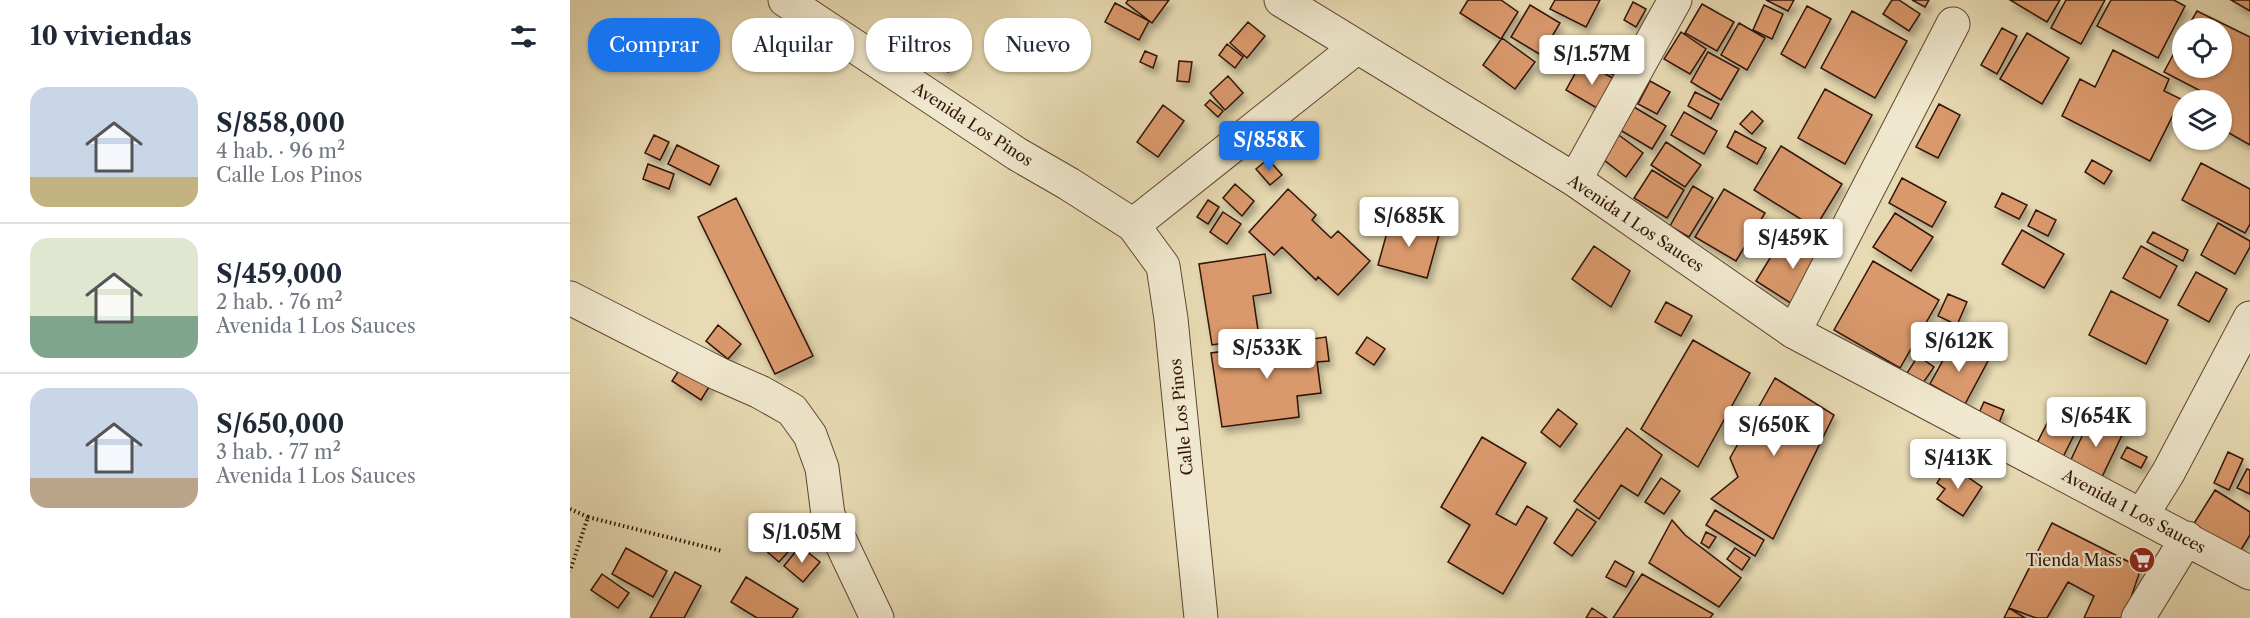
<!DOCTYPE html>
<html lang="es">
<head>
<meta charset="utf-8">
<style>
  body { margin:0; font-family:"Libre Caslon Text",serif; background:#f6f6f7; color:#1f2937; height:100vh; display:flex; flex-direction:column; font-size:22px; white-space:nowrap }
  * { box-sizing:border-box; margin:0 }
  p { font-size:20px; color:#747a83 }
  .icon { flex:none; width:33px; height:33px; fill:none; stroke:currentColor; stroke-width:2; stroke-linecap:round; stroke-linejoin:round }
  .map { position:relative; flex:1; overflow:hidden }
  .side { display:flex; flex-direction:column; background:#fff; width:570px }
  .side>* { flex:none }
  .top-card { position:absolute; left:18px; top:18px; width:570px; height:54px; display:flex; gap:12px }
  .tools { position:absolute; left:1602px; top:18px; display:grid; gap:12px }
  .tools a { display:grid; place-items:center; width:60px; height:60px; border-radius:50%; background:#fff; box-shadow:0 2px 4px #0004; font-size:30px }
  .price { position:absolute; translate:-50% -51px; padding:0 14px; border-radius:6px; background:#fff; color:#222; font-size:20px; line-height:39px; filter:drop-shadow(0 2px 3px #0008) }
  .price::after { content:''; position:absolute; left:50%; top:36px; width:18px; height:14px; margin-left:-9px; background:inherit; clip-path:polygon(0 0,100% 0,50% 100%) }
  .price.current { background:#1a73e8; color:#fff }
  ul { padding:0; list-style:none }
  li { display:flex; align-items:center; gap:18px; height:150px; padding:0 30px }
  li+li { border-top:2px solid #e0e1e3 }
  li span { display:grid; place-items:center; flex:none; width:168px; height:120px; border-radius:18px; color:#555 }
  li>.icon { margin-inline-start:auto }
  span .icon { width:72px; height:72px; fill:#fffc; stroke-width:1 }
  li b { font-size:26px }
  h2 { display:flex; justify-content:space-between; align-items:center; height:72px; padding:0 30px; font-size:26px }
  .tag { padding:0 21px; border-radius:24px; background:#fff; box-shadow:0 2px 4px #0004; font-size:21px; line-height:54px }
  .tag.current { background:#1a73e8; color:#fff }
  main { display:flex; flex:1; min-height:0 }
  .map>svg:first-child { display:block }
</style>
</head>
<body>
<main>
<section class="side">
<h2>10 viviendas<svg class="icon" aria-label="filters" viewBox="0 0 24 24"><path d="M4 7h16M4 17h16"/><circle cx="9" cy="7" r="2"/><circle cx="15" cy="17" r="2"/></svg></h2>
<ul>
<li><span style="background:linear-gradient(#c9d6e8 75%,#c2b280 0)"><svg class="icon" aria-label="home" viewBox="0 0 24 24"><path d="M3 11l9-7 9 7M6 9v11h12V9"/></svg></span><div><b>S/858,000</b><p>4 hab. · 96 m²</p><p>Calle Los Pinos</p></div></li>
<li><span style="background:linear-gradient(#dfe7d0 65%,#7fa58c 0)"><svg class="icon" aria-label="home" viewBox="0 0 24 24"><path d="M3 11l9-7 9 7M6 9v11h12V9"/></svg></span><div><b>S/459,000</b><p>2 hab. · 76 m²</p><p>Avenida 1 Los Sauces</p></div></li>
<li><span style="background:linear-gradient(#c9d6e8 75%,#b9a48a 0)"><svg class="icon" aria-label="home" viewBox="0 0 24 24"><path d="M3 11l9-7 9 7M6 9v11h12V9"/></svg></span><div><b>S/650,000</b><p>3 hab. · 77 m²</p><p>Avenida 1 Los Sauces</p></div></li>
</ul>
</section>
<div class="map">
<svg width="1680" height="618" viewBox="0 0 1680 618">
  <defs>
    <filter id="shadow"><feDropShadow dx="3.5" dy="6" stdDeviation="3" flood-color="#0004"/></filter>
  </defs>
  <rect width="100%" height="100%" fill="#e8dbb3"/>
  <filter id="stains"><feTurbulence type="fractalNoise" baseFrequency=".00333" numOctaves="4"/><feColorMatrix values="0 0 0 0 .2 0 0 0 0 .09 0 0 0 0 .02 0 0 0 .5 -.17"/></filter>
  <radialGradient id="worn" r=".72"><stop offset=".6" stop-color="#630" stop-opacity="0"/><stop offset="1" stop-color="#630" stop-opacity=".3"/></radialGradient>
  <path fill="#da996c" stroke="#301307" stroke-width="1.5" filter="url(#shadow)" d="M558,0H599L582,23L556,3Z
    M898,0H931L948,12L931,39L890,13Z
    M985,0H1030L1016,27L980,9Z
    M1196,0H1224L1218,11Z
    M1322,0H1329L1350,14L1339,31L1313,14Z
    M1342,0H1359L1355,7Z
    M1440,0H1490L1477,22Z
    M1496,0H1535L1511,44L1481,28Z
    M1541,0H1604L1615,6L1588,58L1527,26Z
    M1661,0H1680V11Z
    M1063,2L1076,9L1066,27L1054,20Z
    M545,3L579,21L569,40L535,22Z
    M1132,4L1164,22L1147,51L1115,33Z
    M960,5L990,23L971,55L941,37Z
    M1194,5L1213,14L1202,39L1183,30Z
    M1237,6L1261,19L1235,68L1211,54Z
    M1282,11L1337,41L1305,98L1251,68Z
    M1627,11L1680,37V145L1652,129V100H1648L1594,72L1612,38V68H1652V28H1617Z
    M678,22L695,36L677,58L660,43Z
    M1169,23L1195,38L1177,70L1151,55Z
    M1432,28L1447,36L1427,74L1411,65Z
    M1111,32L1136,49L1120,74L1094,59Z
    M1457,33L1499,58L1472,104L1430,79Z
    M367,38L390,53L378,72L355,57Z
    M932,38L965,62L945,89L913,65Z
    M657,44L673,57L665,68L649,55Z
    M1026,45L1064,64L1055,81L1018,62Z
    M1543,50L1599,79L1594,91L1611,99L1580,161L1492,116L1510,79L1525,87Z
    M575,51L587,56L583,68L570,62Z
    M1138,52L1169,69L1151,100L1121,82Z
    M609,61L622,62L619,82L607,81Z
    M1012,61L1048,81L1032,111L996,90Z
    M658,76L673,93L655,110L640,93Z
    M1080,81L1100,92L1087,114L1068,104Z
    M1255,89L1302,115L1275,164L1228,138Z
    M1125,92L1149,104L1141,119L1118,106Z
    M640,100L653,111L648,117L635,105Z
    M1059,104L1096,126L1082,149L1045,127Z
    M1369,104L1390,115L1368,158L1346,147Z
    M593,105L614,121L588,157L567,142Z
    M1182,111L1193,121L1182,134L1170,124Z
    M1114,112L1147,131L1134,154L1101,135Z
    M1042,130L1073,153L1056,177L1025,153Z
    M1165,131L1196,148L1187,164L1157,147Z
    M84,135L99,142L90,160L75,153Z
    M1096,142L1131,165L1115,187L1081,165Z
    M107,145L149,166L140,185L98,164Z
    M1211,146L1272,184L1245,228L1184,190Z
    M698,159L712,175L700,185L686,169Z
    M1522,160L1542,171L1534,184L1515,172Z
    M1631,163L1680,189V224L1675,233L1612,200Z
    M78,164L104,174L99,189L73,179Z
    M1082,170L1114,190L1097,218L1064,198Z
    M1332,178L1376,202L1362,227L1319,203Z
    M665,184L684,201L672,216L653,198Z
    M1123,186L1143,198L1119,237L1100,226Z
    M718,189L746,215L742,220L761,238L768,231L800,261L768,295L748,277L746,280L712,247L704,255L679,232Z
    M1154,189L1195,213L1166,261L1125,237Z
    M1432,193L1457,205L1449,219L1425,207Z
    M166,198L243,356L205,374L128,217Z
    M638,200L649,207L638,224L627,217Z
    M1466,210L1486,220L1478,236L1458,226Z
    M653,212L671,224L657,244L640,232Z
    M1325,213L1363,237L1341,271L1303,247Z
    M821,218L870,231L857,278L808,265Z
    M1648,223L1680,241V247L1665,274L1631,255Z
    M1452,230L1494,254L1474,288L1432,264Z
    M1216,232L1260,259L1230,309L1186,281Z
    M1583,232L1618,250L1613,261L1577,242Z
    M1024,246L1060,271L1041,307L1002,279Z
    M1571,246L1607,266L1590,298L1553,278Z
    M695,254L701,293L683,296L689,337L642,345L629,264Z
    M1303,261L1369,300L1330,368L1264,330Z
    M1626,272L1657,289L1639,322L1608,305Z
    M1541,291L1598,320L1576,364L1519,335Z
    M1378,294L1397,302L1387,325L1368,316Z
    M1096,302L1122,316L1111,336L1085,322Z
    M148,325L171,344L158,359L136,341Z
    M1365,336L1376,344L1368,357L1356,350Z
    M756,337L759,361L747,362L751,393L727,396L729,417L652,427L641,353Z
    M797,337L815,349L804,365L786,353Z
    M1123,340L1180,373L1128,467L1071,429Z
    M1383,342L1418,361L1395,404L1360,384Z
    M1348,356L1364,367L1353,383L1337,373Z
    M113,364L142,382L131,400L102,381Z
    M1205,378L1264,415L1203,539L1141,499L1168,477L1160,458Z
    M1490,398L1516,411L1493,457L1467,443Z
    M1414,402L1434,410L1429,423L1408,415Z
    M988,409L1007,424L990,447L971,432Z
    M1522,415L1554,431L1530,481L1498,466Z
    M1057,428L1092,455L1068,496L1051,485L1029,519L1004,501Z
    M912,437L956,463L926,514L946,525L957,506L977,518L933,594L878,562L900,525L871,507Z
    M1557,447L1577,457L1571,468L1551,458Z
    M1658,452L1673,459L1659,490L1644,483Z
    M1379,464L1412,487L1393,516L1367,499L1375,489L1367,483Z
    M1677,469L1680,470V494L1667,488Z
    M1091,478L1110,491L1094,514L1075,502Z
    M1645,490L1680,512V535L1669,553L1623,525Z
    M1007,509L1026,522L1002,556L984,543Z
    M1145,510L1194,540L1185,556L1136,525Z
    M1102,520L1115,535L1171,578L1149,607L1079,563Z
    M1482,523L1571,568L1554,618H1514L1524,596L1498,582L1477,618H1466L1439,608Z
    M210,531L225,544L209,562L194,549Z
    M1136,532L1146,537L1139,548L1131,543Z
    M230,546L250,562L233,582L214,566Z
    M56,548L97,571L83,597L42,574Z
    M1165,548L1180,558L1172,570L1157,559Z
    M1045,561L1064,572L1056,587L1036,577Z
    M105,572L131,586L114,618H80Z
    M32,574L59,593L48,608L21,590Z
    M1072,574L1143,614L1140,618H1043Z
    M176,577L228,609L222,618H187L161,602Z
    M1022,608L1037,618H1016Z
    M1439,608L1455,618H1434Z"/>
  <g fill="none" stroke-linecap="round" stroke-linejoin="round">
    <defs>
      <path id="minor" d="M215,0L447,154L499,184L563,225L593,266L601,319L631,618
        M711,0L1005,180L1224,332L1680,573
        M1005,180L1105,0
        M563,225L787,47
        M0,298L149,374L190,392L222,410L240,435L252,468L258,515L307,618
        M1224,332L1383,24
        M1572,515L1598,473L1680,318
        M1568,618L1617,538"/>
    </defs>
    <use href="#minor" stroke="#5e4532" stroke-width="35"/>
    <path stroke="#301307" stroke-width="4" stroke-dasharray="1.5 3" stroke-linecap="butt" d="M0,509L18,517L0,571
      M18,517L152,551"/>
    <use href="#minor" stroke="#f0e8ce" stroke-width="33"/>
  </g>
  <defs>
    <symbol id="supermarket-disc" viewBox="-11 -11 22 22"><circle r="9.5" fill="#8f2418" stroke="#f0e8ce"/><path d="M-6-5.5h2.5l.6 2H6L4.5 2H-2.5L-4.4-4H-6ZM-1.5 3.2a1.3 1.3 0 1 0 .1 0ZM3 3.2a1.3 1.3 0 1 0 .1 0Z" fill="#fff"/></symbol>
  </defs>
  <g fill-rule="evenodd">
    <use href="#supermarket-disc" x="1557" y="545" width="30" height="30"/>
  </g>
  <g text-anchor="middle" stroke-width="4.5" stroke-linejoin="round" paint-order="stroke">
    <g font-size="16" fill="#301307" stroke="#f0e8ce">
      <text transform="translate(403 124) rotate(33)" y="6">Avenida Los Pinos</text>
      <text transform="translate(1066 223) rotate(34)" y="6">Avenida 1 Los Sauces</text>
      <text transform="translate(611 417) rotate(-96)" y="6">Calle Los Pinos</text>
      <text transform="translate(1564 511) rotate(28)" y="6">Avenida 1 Los Sauces</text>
    </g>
    <g font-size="16" fill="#301307" stroke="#f0e8ce" text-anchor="end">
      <text x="1552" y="566">Tienda Mass</text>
    </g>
  </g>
  <rect width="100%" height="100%" filter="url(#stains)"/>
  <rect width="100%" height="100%" fill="url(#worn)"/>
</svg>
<div class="tools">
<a><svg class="icon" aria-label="locate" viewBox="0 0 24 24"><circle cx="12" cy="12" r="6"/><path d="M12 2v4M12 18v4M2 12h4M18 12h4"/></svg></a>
<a><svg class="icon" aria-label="layers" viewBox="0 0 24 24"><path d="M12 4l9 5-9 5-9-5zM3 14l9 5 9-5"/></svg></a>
</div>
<b class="price" style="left:1022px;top:86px">S/1.57M</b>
<b class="price current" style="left:699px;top:172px">S/858K</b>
<b class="price" style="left:839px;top:248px">S/685K</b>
<b class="price" style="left:1223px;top:270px">S/459K</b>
<b class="price" style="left:1389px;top:373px">S/612K</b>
<b class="price" style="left:697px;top:380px">S/533K</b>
<b class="price" style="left:1526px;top:448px">S/654K</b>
<b class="price" style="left:1204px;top:457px">S/650K</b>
<b class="price" style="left:1388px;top:490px">S/413K</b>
<b class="price" style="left:232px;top:564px">S/1.05M</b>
<div class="top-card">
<a class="tag current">Comprar</a>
<a class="tag">Alquilar</a>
<a class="tag">Filtros</a>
<a class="tag">Nuevo</a>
</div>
</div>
</main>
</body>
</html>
